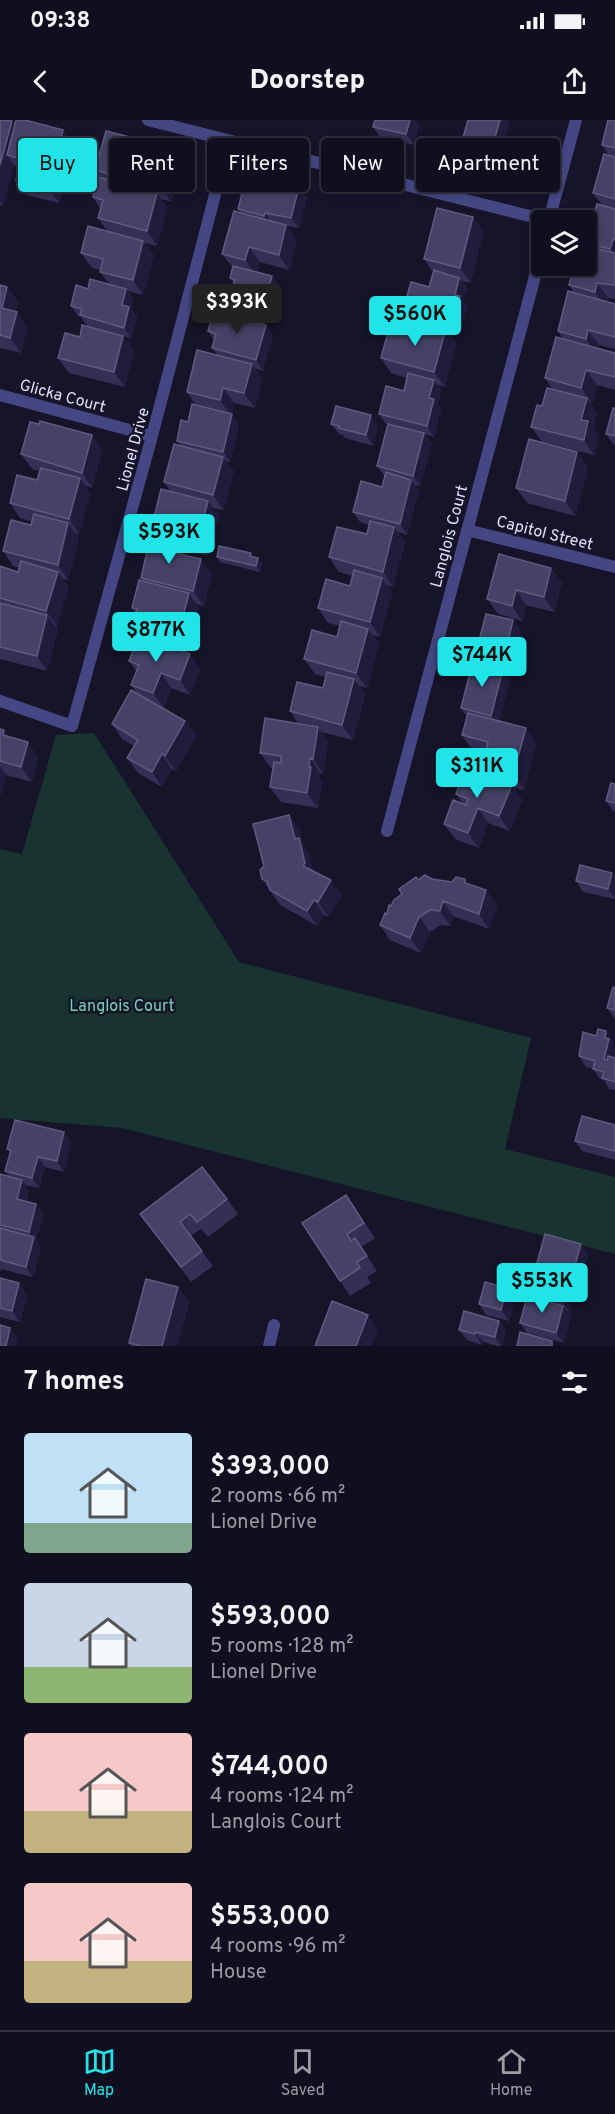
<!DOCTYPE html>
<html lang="en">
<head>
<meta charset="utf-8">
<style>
  body { margin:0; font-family:Overpass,sans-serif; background:#1e1d2c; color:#f1f3f6; height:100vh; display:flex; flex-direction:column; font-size:22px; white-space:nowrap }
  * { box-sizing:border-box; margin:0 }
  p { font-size:20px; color:#9c9ca4 }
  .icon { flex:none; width:33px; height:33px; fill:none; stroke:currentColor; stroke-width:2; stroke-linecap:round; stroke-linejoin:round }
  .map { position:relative; height:1226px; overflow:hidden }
  .side { display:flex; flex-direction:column; background:#100f1f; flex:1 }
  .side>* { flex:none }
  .guide { position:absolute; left:18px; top:18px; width:579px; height:54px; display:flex; gap:12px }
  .fabs { position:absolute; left:531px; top:90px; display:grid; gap:12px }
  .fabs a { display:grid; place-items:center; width:66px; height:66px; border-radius:6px; background:#100f1f; box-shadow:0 3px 9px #0003,0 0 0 2px #302f3d; font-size:30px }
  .price { position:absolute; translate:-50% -51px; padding:0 14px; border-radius:6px; background:#20e4e7; color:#111; font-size:20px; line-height:39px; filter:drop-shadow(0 2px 3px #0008) }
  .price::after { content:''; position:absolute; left:50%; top:36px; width:18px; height:14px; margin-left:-9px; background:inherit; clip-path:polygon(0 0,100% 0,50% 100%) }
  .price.selected { background:#222; color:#fff }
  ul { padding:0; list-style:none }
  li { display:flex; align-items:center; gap:18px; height:150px; padding:0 24px }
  li span { display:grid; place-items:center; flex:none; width:168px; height:120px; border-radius:6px; color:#555 }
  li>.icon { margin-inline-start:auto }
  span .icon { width:72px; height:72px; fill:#fffc; stroke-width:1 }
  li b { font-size:26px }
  h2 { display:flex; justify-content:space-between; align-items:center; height:72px; padding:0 24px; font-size:26px }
  .chip { padding:0 21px; border-radius:6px; background:#100f1f; box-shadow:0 3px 9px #0003,0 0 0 2px #302f3d; font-size:21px; line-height:54px }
  .chip.selected { background:#20e4e7; color:#111 }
  .status { display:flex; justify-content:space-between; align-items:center; height:42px; padding:0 30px; background:#100f1f; direction:ltr }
  .status svg { height:16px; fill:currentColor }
  header { display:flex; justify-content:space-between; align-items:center; height:78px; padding:0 24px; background:#100f1f; font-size:27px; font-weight:800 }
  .dock { display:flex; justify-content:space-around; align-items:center; height:84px; border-top:2px solid #302f3d; background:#100f1f; font-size:16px; color:#9c9ca4 }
  .dock a { display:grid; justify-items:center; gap:3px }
  .dock .selected { color:#20e4e7 }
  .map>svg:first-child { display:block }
</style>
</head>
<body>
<div class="status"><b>09:38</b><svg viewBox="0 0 49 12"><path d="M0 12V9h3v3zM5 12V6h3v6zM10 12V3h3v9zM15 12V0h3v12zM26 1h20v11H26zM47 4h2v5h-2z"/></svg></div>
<header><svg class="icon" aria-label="back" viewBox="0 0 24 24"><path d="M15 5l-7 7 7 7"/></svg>Doorstep<svg class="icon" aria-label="share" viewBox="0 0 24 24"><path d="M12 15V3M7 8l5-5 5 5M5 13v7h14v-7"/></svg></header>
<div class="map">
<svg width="615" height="1226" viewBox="0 0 615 1226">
  <rect width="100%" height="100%" fill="#161429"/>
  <path fill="#183330" d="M94,613L239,842L531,918L505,1029L615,1057V1134L122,1008L0,998V729L22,734L56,615Z"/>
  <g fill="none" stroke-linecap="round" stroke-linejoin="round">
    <path stroke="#444783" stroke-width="12" d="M148,0L545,100
      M549,100L576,0
      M0,275L152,316
      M467,410L615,447
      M0,581L72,606L152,316L229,21
      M387,711L542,130
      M269,1226L274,1205"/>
  </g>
  <path fill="#332f55" d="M0,0L74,25L59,83L27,75L16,60L19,50L14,45L3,86L0,85Z
    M468,0H507L509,3L503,26L508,33L504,48L467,38L460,28Z
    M615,0V179L608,178L607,182L615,184V229L599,225L598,229L615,233V270L597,265L592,283L590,282L597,293L593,308L599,316L594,335L542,322L531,307L552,269L545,258L563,219L558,211L574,173L569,165L589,126L586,123L602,85L593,73L609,35L602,25Z
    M419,4L414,25L380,17L373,7Z
    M164,38L162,43L166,45L177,60L171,82L161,79L167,88L157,126L145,123L154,136L143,175L128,171L133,179L131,189L137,197L131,218L123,216L134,231L125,267L69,253L58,238L80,217L123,216L87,206L81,197L78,196L71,186L88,169L109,164L100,152V150L92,148L81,133L107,111L98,98L100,88L93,77L101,58L95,50Z
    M299,67L307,77L299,108L287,106L297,120L289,150L260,142L257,152L272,156L279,166L269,204L225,192L218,182L232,168L234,164L230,158L233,148L222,134L241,93L238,89L258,73Z
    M473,97L483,112L471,163L462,161L467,168L463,181L467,186L460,214L447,210L456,223L445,267L438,265L441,270L438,284L441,289L434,317L425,314L432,324L420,366L415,365L419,370L407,415L398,412L405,422L393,467L387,465L392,473L380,517L373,515L379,524L367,568L359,566L365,574L353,620L321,612L328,622L323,654L320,653V659L322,662L318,688L281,682L270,667L273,648H271L260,633L298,604L290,591L323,568L326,557L315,554L304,539L337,517L340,506L328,503L318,488L350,466L353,456L339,452L329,437L367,414L369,405L360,402L353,392L382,367L385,357L377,346L388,304H386L379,294L404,271L407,258L391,253L381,238L418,216L422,204L410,201L403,190L429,167L433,152L424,139Z
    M0,165L7,167L18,182L15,192H17L27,207L21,233L0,228Z
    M208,211L273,215L263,251L255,248L262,259L255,288L234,283L231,294L239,305L230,342L226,341L234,352L223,390L213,388L219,396L208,436L181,429L185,435L212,454L204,486L196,484L199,488L192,515L174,510L169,527L200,549L190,575L171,568L164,588L185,601L196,616L176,651L172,649L162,667L138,653L127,638L134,626L122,619L112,604L137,573L131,565L136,551L129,541L138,517L132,508L136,494L132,488L143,461L141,458L155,416L151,410L170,371L164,362L180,325L177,321L196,286L187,272L218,235L212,228L214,220Z
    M615,288V325L613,324L606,314Z
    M331,304L378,306L373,326L345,318L343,315L339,314Z
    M92,315L102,330L92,368L85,365L90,373L79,414L75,413L79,418L68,460L63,459L68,467L57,506H55L58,510L47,551L0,539V446L18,452L20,448L13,446L3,431L31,405L32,402L20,398L10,383L37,360L40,351L32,349L21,334Z
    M577,332L588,347L575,396L527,383L516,368Z
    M217,437H254L262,443L260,452L220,442Z
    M551,448L562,463L554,492L526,485L522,501L498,494L487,479Z
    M521,511L510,553L505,552L510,560L499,601L536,623L524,670L514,668L522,680L510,711L488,703L479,728L455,719L444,704L462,683L456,674L487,655L482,647L485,634L472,630L462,615L467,597L461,588L480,543L475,536Z
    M0,609L4,610L9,617L38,637L32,662L6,655L1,674H0Z
    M615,664V692L613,691L606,681Z
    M289,695L300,710L303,724L309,733L313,751L342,775L328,797L324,795L317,806L280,785L262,759L264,746Z
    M612,753L615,757V779L583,772L576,761Z
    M432,759L452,762L465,759L469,765L486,770L497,785L489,809L453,796L450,806L441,805L430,812L421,833L390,820L380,805L387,794L391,786L418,760Z
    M615,868V899L607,888Z
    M606,911L613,922V925L615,928L614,938H615V970L609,969L604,960L600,959L593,949L586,947L579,936Z
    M615,1005V1040L582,1031L575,1021Z
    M64,1012L71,1023L64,1052L45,1047L39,1068L25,1065L29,1070L26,1082L36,1084L43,1094L36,1121L41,1127L33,1157L1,1149L0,1153V1054L9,1057L5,1051L10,1033L7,1029Z
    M227,1079L238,1094L208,1117L201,1109L191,1116L213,1146L191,1162L140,1094Z
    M356,1090L375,1118L361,1127L377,1151L367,1157L371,1163L350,1176L302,1103Z
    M588,1134L580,1163L570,1161L575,1168L569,1191L567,1190L571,1196L564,1223L527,1213L520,1203L533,1177L529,1171L542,1150L537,1143Z
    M0,1158L27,1174L20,1202L0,1197Z
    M178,1167L189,1182L177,1226H131L129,1223Z
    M507,1168L515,1179L509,1201L486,1195L479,1184Z
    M499,1201L506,1211L502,1226H497L483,1222L482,1225L467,1220L459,1210Z"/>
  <path fill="#201c3c" d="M410,0H416L419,4L414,25L406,14Z
    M500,0H507L509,3L503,26L508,33L504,48L496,38L494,21Z
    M12,1L22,16L7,35L14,45L3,86L0,81V45Z
    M63,10L74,25L59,83L48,68Z
    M153,23L164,38L162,43L166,48V45L177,60L171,82L161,67L150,34Z
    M299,67L307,77L299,108L291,98Z
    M157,73L167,88L157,126L147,111Z
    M265,93L272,103V106L264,96Z
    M473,97L483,112L471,163L460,148Z
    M286,105L297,120L289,150L279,135Z
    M613,119L615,123V136L610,129Z
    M143,121L154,136L143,175L133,160Z
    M249,127L260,142L256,155L245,140Z
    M272,156L279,166L269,204L262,193Z
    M459,158L467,168L463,181L467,186L460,214L452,203L455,175Z
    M597,163L608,178L606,187L595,172Z
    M7,167L18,182L12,203L2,188Z
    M126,169L133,179L131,189L137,197L131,218L124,208L122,185Z
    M17,192L27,207L21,233L10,218Z
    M266,205L273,215L263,251L256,240Z
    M446,208L456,223L445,267L434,252Z
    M588,210L599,225L597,234L586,219Z
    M123,216L134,231L125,267L114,252Z
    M252,244L262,259L255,288L244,273Z
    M586,250L597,265L592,283L581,268Z
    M434,260L441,270L438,284L441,289L434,317L427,306L429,278Z
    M223,268L234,283L231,295L220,280Z
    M587,278L597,293L593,308L599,316L594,335L584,320L581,300Z
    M232,294L239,305L230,342L223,332Z
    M371,295L378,306L373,326L366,315Z
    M424,313L432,324L420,366L413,356Z
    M92,315L102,330L92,368L82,353Z
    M577,332L588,347L575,396L565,381Z
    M223,337L234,352L223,390L213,375Z
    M80,358L90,373L79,414L69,399Z
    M411,360L419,370L407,415L400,404Z
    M208,381L219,396L208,436L198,421Z
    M68,403L79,418L68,460L58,445Z
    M394,407L405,422L393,467L383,452Z
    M174,420L185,435L171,432Z
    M258,438L262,443L260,452L256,446Z
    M201,439L212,454L204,486L193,471Z
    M551,448L562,463L554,492L544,477Z
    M58,452L68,467L57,506L46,491Z
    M382,458L392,473L380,517L370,502Z
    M516,470L526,485L522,501L512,486Z
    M189,473L199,488L192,515L182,500Z
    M47,495L58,510L47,551L37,536Z
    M163,495L174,510L169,530L158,515Z
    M513,500L521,511L510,553L503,543Z
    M368,509L379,524L367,568L356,553Z
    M190,534L200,549L190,575L180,560Z
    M503,549L510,560L498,606L491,596Z
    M161,553L171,568L164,588L153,573Z
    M354,559L365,574L353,620L342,605Z
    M185,601L196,616L176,651L165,636Z
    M318,607L328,622L323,654L313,639Z
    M526,608L536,623L524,670L513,655Z
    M4,610L14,625L3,615Z
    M28,622L38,637L32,662L21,647Z
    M162,634L172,649L162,667L152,652Z
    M310,638L320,653V659L322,662L318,688L307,673Z
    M0,646L6,655L1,674L0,673Z
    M512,665L522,680L510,711L499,696Z
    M478,688L488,703L479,728L468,713Z
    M289,695L300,710L303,724L309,733L315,758L303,746Z
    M612,753L615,757V778L608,769Z
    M331,760L342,775L328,797L318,782Z
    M486,770L497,785L489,809L479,794Z
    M314,780L324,795L317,806L307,791Z
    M443,781L453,796L450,806L440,791Z
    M419,797L430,812L421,833L410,818Z
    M606,911L613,922V925L615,928V933L611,949L604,939L605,918Z
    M64,1012L71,1023L64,1052L57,1041Z
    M38,1037L45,1047L39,1068L32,1058Z
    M22,1060L29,1070L24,1089L17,1079Z
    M36,1084L43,1094L36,1121L41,1127L33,1157L26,1147L33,1119L29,1112Z
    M581,1124L588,1134L580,1163L573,1153Z
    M568,1157L575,1168L569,1191L562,1180Z
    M19,1163L27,1174L20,1202L12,1191Z
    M178,1167L189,1182L177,1226H162Z
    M507,1168L515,1179L509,1201L501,1190Z
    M563,1186L571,1196L564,1223L556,1213Z
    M368,1195L378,1210L372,1226H356Z
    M499,1201L506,1211L502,1226H501L495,1217Z
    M10,1208L18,1219L16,1226H6Z
    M475,1212L483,1222L482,1225L475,1214Z"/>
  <path fill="#464267" stroke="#5e5b7e" stroke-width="1.5" d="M0,0L12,1L0,45Z
    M16,0H25L63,10L48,68L16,60L22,39L7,35Z
    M375,0H410L406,14L373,7Z
    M468,0H500L494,21L500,22L496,38L460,28Z
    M608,0H615V28L602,25Z
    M106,11L153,23L150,34L157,36L155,42L166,45L161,67L95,50Z
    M604,34L615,37V79L593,73Z
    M98,57L157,73L147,111L98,98L103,80L93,77Z
    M262,57L299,67L291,98L265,93L264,96L238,89L243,69L258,73Z
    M597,84L615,89V120L613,119L610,129L586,123Z
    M437,88L473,97L460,148L424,139Z
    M234,91L286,105L279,135L249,127L245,140L222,134Z
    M88,106L143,121L133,160L100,152L103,139L81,133Z
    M586,126L615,133V165L597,163L595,172L569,165L574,146H586Z
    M233,146L272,156L262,193L218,182L220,165L232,168L235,160L230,158Z
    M434,150L459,158L455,175L460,176L452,203L403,190L411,162L429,167Z
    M90,159L126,169L122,185L129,187L124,208L80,195L82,189L71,186L76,165L88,169Z
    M0,165L7,167L2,188L17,192L10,218L0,215Z
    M568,171L615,184V217L588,210L586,219L558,211Z
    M214,190L266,205L256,240L212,228L216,214L208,211Z
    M422,202L446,208L434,252L381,238L389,208L418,216Z
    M82,205L123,216L114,252L58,238L65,213L80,217Z
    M556,217L615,233V257L586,250L581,268L545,258Z
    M197,230L252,244L244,273L223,268L220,280L187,272Z
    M408,253L434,260L429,278L434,279L427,306L379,294L386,266L404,271Z
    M547,268L587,278L581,300L588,301L584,320L531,307L537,285L542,286Z
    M192,284L232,294L223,332L177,321L181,300L188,302Z
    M336,286L371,295L366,315L338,308L339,306L331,304Z
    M613,288H615V316L606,314Z
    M40,301L92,315L82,353L21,334L30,302L39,304Z
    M388,304L424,313L413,356L377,346Z
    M529,319L577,332L565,381L516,368Z
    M174,324L223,337L213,375L164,362Z
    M41,348L80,358L69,399L10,383L17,355L37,360Z
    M386,352L411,360L400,404L353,392L361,361L382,367Z
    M161,369L208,381L198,421L151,410Z
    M34,394L68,403L58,445L3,431L11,400L31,405Z
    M370,401L394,407L383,452L329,437L337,407L367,414Z
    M151,414L174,420L171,432L201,439L193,471L141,458Z
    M219,426L251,433L250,436L258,438L256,446L217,437Z
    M499,434L551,448L544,477L516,470L512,486L487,479Z
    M21,441L58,452L46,491L0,478V446L18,452Z
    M354,450L382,458L370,502L318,488L326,459L350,466Z
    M139,460L189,473L182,500L163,495L158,515L132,508L137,489L132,488Z
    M0,483L47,495L37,536L0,527Z
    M486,494L513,500L503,543L475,536Z
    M341,501L368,509L356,553L304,539L312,510L337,517Z
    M139,515L190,534L180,560L161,553L153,573L131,565L139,545L129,541Z
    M473,541L503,549L491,596L461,588Z
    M327,552L354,559L342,605L290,591L297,562L323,568Z
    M131,570L185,601L165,636L162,634L152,652L127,638L138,620L112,604Z
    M468,593L526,608L513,655L482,647L488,622L462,615Z
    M265,598L318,607L313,639L310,638L309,647H311L307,673L270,667L274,642L281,643V636L260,633Z
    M0,609L4,610L3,615L28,622L21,647L0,641Z
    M466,647L512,665L499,696L478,688L468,713L444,704L453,680L466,685L468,679L456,674Z
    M611,663L615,664V683L606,681Z
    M289,695L295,719L299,718L305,743L303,746L331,760L318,782L314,780L307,791L270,770L267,761L262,759L260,750L264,746L253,704Z
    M580,745L612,753L608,769L576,761Z
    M425,755L432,759L452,762L456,757L465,759V763L486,770L479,794L443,781L440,791L430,790L419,797L410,818L380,805L385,793L387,794L389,785L391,786L394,780L402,774L399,769L416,757L418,760Z
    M613,867L615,868V890L607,888Z
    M598,909L606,911L605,918L609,919L604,939L607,940L608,936L615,938V962L602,958L604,952L593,949L595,941L579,936L583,912L596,916Z
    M582,996L615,1005V1031L575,1021Z
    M15,1000L64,1012L57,1041L38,1037L32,1058L5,1051L11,1030L7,1029Z
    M202,1047L227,1079L197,1102L190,1094L180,1102L202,1131L181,1147L140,1094Z
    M0,1054L22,1060L17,1079L36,1084L29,1112L0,1105Z
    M346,1075L364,1103L347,1114L351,1121L355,1118L367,1136L357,1142L360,1148L340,1161L302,1103Z
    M0,1108L34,1117L26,1147L0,1140Z
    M545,1114L581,1124L573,1153L537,1143Z
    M535,1148L568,1157L562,1180L529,1171Z
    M0,1158L19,1163L12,1191L0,1188Z
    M146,1159L178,1167L162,1226H142L129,1223Z
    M485,1162L507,1168L501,1190L479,1184Z
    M527,1176L563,1186L556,1213L520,1203Z
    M332,1181L368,1195L356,1226H315Z
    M464,1191L499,1201L495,1217L475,1212V1214L459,1210Z
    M0,1205L10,1208L6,1226H0Z
    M520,1212L552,1221V1226H517Z"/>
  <g text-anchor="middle" stroke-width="5" stroke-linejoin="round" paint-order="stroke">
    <g font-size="16" fill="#e1e0fc" stroke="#161429">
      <text transform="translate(63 275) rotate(15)" y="6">Glicka Court</text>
      <text transform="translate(132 329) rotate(-75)" y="6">Lionel Drive</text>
      <text transform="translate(545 412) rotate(14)" y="6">Capitol Street</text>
      <text transform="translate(448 416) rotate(-75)" y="6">Langlois Court</text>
    </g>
    <g font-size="16" fill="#72d6b4" stroke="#161429">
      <text x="122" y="891">Langlois Court</text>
    </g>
  </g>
</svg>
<div class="fabs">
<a><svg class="icon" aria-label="layers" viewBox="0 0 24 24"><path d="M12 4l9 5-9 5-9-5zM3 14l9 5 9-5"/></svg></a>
</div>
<b class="price selected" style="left:237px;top:215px">$393K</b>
<b class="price" style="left:415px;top:227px">$560K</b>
<b class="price" style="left:169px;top:445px">$593K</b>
<b class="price" style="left:156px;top:543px">$877K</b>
<b class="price" style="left:482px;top:568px">$744K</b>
<b class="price" style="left:477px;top:679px">$311K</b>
<b class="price" style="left:542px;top:1194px">$553K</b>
<div class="guide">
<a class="chip selected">Buy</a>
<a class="chip">Rent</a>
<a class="chip">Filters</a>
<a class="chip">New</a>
<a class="chip">Apartment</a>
</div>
</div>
<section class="side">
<h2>7 homes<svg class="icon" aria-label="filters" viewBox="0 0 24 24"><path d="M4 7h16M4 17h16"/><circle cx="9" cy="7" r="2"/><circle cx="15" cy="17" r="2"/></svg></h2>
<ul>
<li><span style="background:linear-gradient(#bfe0f5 75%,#7fa58c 0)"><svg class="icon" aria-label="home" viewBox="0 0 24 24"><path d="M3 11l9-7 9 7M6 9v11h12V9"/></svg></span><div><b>$393,000</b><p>2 rooms · 66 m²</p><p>Lionel Drive</p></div></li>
<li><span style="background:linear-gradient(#c9d6e8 70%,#8fb573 0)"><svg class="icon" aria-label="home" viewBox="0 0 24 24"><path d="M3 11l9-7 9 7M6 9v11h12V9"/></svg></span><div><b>$593,000</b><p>5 rooms · 128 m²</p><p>Lionel Drive</p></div></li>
<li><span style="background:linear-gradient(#f6c9c9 65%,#c2b280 0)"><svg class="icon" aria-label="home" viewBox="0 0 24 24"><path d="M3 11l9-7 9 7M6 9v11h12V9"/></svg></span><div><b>$744,000</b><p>4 rooms · 124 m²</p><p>Langlois Court</p></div></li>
<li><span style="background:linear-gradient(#f6c9c9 65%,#c2b280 0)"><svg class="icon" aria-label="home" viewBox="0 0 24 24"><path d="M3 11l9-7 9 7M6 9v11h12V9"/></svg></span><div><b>$553,000</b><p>4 rooms · 96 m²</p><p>House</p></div></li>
</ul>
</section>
<nav class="dock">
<a class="selected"><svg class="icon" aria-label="map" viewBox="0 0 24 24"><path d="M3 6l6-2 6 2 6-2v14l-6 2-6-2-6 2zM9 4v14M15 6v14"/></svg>Map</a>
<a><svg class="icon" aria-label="saved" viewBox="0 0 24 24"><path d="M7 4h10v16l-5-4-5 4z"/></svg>Saved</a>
<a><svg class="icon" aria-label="home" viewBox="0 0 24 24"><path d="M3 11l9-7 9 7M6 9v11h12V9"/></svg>Home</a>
</nav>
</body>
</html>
